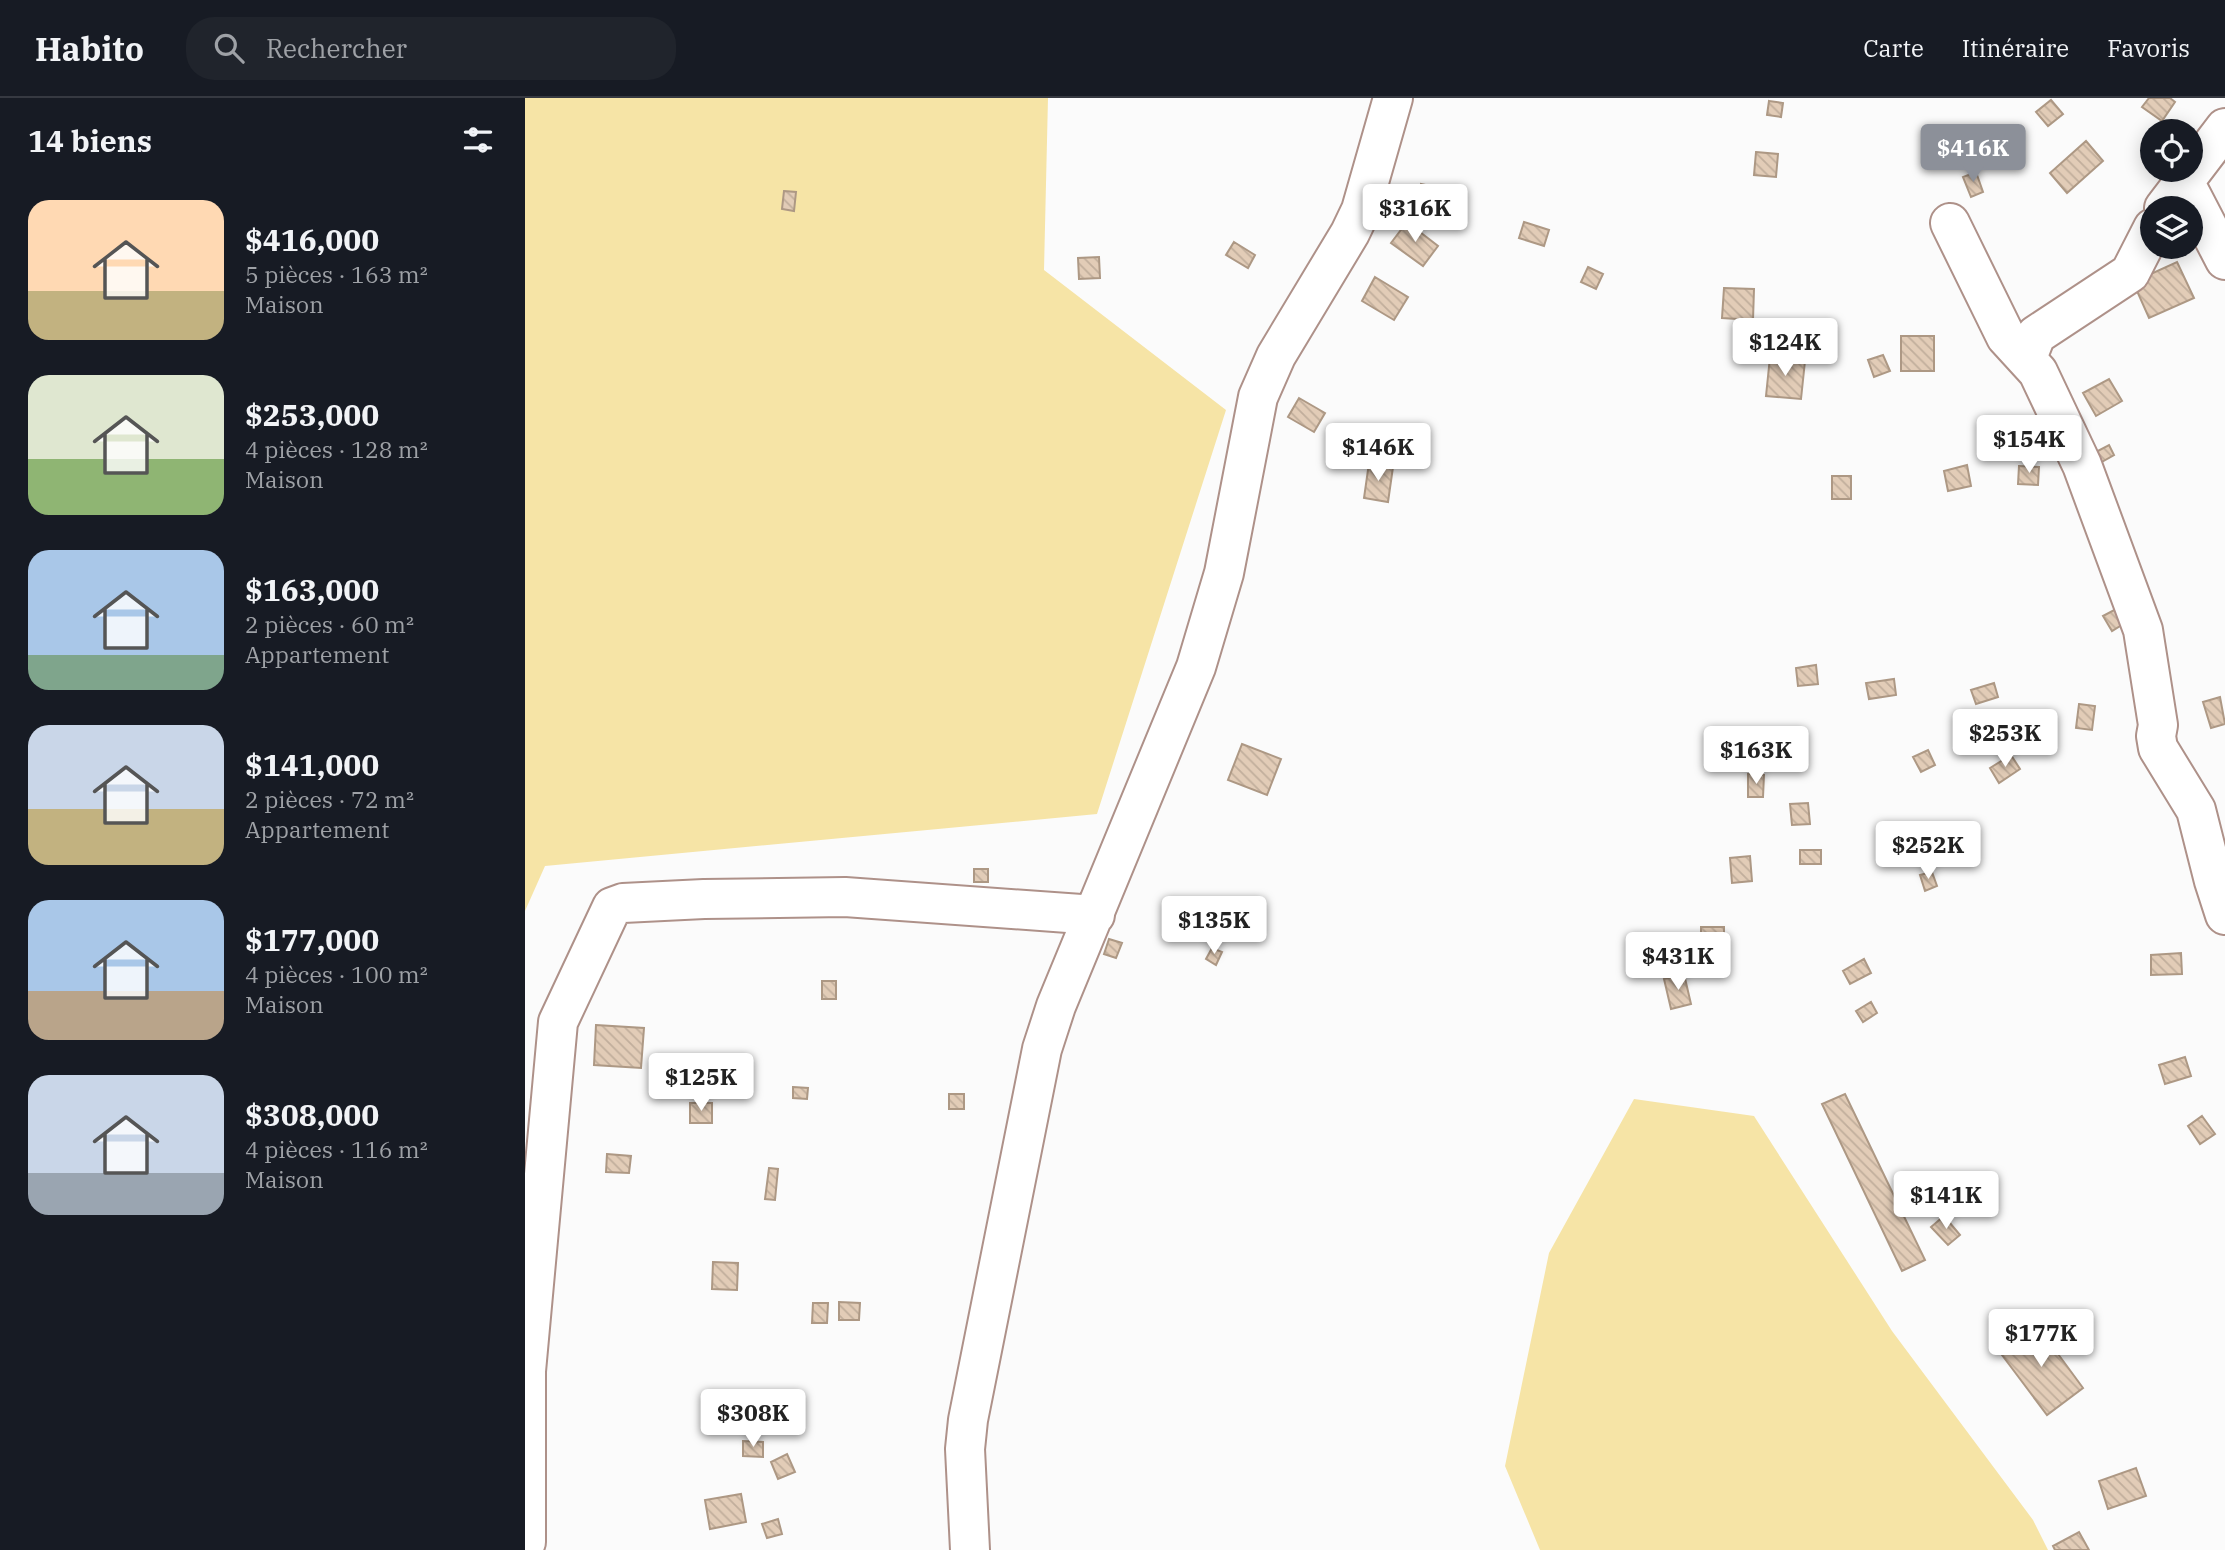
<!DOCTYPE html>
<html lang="fr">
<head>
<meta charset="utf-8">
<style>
  body { margin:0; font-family:"IBM Plex Serif",serif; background:#20242c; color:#f1f3f6; height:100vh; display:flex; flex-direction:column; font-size:26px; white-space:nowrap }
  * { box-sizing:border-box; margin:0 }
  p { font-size:23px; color:#9ea1a6 }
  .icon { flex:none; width:38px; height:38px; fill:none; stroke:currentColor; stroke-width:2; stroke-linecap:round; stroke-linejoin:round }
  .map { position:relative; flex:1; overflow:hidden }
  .side { display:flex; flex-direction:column; background:#171b24; width:525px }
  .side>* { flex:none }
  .tools { position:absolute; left:1615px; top:21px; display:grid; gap:14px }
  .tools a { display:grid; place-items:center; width:63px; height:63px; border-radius:50%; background:#171b24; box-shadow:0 4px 18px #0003; font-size:35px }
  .price { position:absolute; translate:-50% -60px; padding:0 16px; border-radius:7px; background:#fff; color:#222; font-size:23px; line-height:46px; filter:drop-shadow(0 2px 4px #0008) }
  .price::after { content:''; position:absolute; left:50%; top:42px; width:21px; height:16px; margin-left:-10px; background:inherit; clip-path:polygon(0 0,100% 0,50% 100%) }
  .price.on { background:#8c9099; color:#fff }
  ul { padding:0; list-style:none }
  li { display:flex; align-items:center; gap:21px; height:175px; padding:0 28px }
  li span { display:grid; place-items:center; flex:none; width:196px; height:140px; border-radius:21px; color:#555 }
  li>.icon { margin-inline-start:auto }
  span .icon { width:84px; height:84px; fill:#fffc; stroke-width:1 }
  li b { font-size:30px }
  h2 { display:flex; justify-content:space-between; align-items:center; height:84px; padding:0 28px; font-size:30px }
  header { display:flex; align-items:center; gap:42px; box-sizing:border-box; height:98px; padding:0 35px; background:#171b24; border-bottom:2px solid #363941 }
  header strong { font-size:33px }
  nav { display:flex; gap:38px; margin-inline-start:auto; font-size:24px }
  .search { width:490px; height:63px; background:#20242c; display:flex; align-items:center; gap:18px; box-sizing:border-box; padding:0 24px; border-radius:28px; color:#9ea1a6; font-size:26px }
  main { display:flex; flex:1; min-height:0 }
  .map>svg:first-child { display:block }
</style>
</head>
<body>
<header>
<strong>Habito</strong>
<div class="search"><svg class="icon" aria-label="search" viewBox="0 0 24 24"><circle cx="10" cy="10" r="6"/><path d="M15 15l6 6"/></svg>Rechercher</div>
<nav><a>Carte</a><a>Itinéraire</a><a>Favoris</a></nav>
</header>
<main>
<section class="side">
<h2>14 biens<svg class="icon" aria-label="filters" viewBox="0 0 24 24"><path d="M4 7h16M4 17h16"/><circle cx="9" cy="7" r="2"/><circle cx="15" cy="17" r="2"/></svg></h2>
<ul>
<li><span style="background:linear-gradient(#ffd9b3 65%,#c2b280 0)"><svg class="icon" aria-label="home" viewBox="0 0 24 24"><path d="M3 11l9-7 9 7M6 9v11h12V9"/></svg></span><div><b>$416,000</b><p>5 pièces · 163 m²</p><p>Maison</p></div></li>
<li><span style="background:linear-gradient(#dfe7d0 60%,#8fb573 0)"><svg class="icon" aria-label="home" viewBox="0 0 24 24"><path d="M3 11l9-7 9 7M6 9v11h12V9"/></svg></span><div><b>$253,000</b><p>4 pièces · 128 m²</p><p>Maison</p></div></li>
<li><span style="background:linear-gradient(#a9c7e8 75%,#7fa58c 0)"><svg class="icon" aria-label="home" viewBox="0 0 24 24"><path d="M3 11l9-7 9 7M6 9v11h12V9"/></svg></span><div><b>$163,000</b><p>2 pièces · 60 m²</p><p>Appartement</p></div></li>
<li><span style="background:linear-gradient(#c9d6e8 60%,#c2b280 0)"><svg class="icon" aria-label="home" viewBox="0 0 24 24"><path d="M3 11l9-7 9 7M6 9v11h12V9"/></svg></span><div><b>$141,000</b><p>2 pièces · 72 m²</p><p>Appartement</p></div></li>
<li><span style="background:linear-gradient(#a9c7e8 65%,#b9a48a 0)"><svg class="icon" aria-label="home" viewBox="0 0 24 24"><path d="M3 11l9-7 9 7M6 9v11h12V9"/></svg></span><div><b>$177,000</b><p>4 pièces · 100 m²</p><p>Maison</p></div></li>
<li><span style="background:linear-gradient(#c9d6e8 70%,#9aa5b1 0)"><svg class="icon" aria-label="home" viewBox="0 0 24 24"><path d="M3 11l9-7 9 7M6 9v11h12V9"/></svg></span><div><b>$308,000</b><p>4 pièces · 116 m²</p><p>Maison</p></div></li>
</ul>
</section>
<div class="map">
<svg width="1700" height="1452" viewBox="0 0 1700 1452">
  <defs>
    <pattern id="building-back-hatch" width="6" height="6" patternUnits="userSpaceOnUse" patternTransform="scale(1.75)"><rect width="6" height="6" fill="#e2ccb7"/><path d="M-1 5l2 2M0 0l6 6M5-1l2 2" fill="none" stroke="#c1ae9c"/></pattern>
  </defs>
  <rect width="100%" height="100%" fill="#fbfbfb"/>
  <path fill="#f6e4a6" d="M0,0H523L519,172L701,312L572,716L20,768L0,813Z
    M1109,1001L1229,1018L1367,1233L1508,1422L1523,1452H1015L980,1368L1024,1155Z"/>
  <path fill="url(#building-back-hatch)" stroke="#ad9884" stroke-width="2" d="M1624,0H1645L1650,4L1637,23L1617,9Z
    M1526,2L1538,16L1523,28L1511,14Z
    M1244,3L1258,5L1256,19L1242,17Z
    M1561,43L1578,63L1542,95L1525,75Z
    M1231,54L1253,56L1251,79L1229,77Z
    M1451,74L1458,94L1446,99L1438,79Z
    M896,86L910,89L907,103L893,100Z
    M259,93L271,94L269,113L257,111Z
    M882,124L913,148L898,168L866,145Z
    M999,124L1024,132L1019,148L994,140Z
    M709,144L730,157L723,170L701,157Z
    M574,159L575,180L554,181L553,160Z
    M1652,164L1669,200L1624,220L1608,184Z
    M1063,169L1078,176L1071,191L1056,184Z
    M850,179L883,199L869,222L837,203Z
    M1199,190L1229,191L1228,222L1197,220Z
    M1376,238H1409V273H1376Z
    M1358,257L1365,273L1349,279L1343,262Z
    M1245,259L1280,263L1276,301L1241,298Z
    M1584,281L1597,303L1571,318L1558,295Z
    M774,300L800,315L789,334L763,319Z
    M849,338L873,340L872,358L847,356Z
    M1584,347L1589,357L1575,365L1569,355Z
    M844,365L868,369L863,404L839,400Z
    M1442,367L1446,388L1423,393L1419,373Z
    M1494,368L1514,369L1513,387L1493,386Z
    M1307,378H1326V401H1307Z
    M1591,511L1600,525L1587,533L1578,518Z
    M1291,567L1293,586L1273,588L1271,570Z
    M1369,581L1371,597L1344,601L1341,585Z
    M1469,585L1473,599L1451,606L1446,592Z
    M1695,599L1700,626L1686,630L1678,604Z
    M1554,606L1570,608L1567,632L1551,630Z
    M717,646L756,661L742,697L703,682Z
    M1403,652L1410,667L1396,674L1388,659Z
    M1486,657L1495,671L1474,685L1465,670Z
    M1223,676L1239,677L1238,699H1223Z
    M1283,705L1285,726L1267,727L1265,706Z
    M1275,752H1296V766H1275Z
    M1225,758L1227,783L1207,785L1205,760Z
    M449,771H463V784H449Z
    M1407,774L1412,788L1400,793L1395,777Z
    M1176,829H1199V849H1176Z
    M584,841L597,845L591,860L579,856Z
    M687,850L697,854L691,867L681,861Z
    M1656,855L1657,876L1626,877V857Z
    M1339,861L1346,875L1325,886L1318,873Z
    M1159,876L1166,906L1146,911L1139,881Z
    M297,883H311V901H297Z
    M1346,904L1352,915L1338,924L1331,913Z
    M71,927L119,930L116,970L69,967Z
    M1660,959L1666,978L1640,986L1634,967Z
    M195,981L214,983L212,997L194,995Z
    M268,989L283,990L282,1001L268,1000Z
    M424,996H439V1011H424Z
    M1320,996L1400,1162L1377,1173L1297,1006Z
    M165,1005H187V1025H165Z
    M1677,1018L1690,1036L1675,1046L1663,1028Z
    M82,1056L106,1058L104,1075L81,1074Z
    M244,1070L253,1071L250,1102L240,1101Z
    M1419,1118L1435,1137L1423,1147L1406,1129Z
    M188,1164L213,1165L212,1192L187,1191Z
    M314,1204L335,1205L334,1222H314Z
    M288,1205H303L302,1225H287Z
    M1511,1226L1558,1290L1522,1317L1474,1253Z
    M218,1343L238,1344V1359L218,1358Z
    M262,1356L270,1374L253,1381L246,1364Z
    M1611,1370L1621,1398L1583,1411L1574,1383Z
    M216,1396L221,1424L185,1431L180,1402Z
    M253,1421L257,1436L242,1440L237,1426Z
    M1554,1434L1564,1452H1530L1528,1448Z"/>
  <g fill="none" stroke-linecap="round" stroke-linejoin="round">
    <defs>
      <path id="minor" d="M1660,85L1700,162
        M1639,110L1700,30
        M1425,125L1481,239L1513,274L1557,367L1618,532L1633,627L1631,638L1633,650L1671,712L1689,783L1700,817
        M1502,260L1511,237L1605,175L1628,130
        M1,1444V1273L33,924L87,809L98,805L179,801L320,799L570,817
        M445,1452L440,1351L443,1322L517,951L531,908L671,569L699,475L733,299L751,258L825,135L836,112L868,0"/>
    </defs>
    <use href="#minor" stroke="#ae9189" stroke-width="42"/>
    <use href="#minor" stroke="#fff" stroke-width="38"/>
  </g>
</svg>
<div class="tools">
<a><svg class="icon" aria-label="locate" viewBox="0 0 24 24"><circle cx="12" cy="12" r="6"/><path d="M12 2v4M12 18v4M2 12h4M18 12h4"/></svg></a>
<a><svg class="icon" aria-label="layers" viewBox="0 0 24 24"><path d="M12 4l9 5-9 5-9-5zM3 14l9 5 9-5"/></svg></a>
</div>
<b class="price on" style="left:1448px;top:86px">$416K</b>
<b class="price" style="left:890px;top:146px">$316K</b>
<b class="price" style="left:1260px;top:280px">$124K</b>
<b class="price" style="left:1504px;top:377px">$154K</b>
<b class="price" style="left:853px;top:385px">$146K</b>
<b class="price" style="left:1480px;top:671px">$253K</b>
<b class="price" style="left:1231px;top:688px">$163K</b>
<b class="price" style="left:1403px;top:783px">$252K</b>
<b class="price" style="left:689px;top:858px">$135K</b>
<b class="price" style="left:1153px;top:894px">$431K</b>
<b class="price" style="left:176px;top:1015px">$125K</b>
<b class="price" style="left:1421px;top:1133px">$141K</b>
<b class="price" style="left:1516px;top:1271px">$177K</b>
<b class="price" style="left:228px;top:1351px">$308K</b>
</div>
</main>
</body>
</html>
